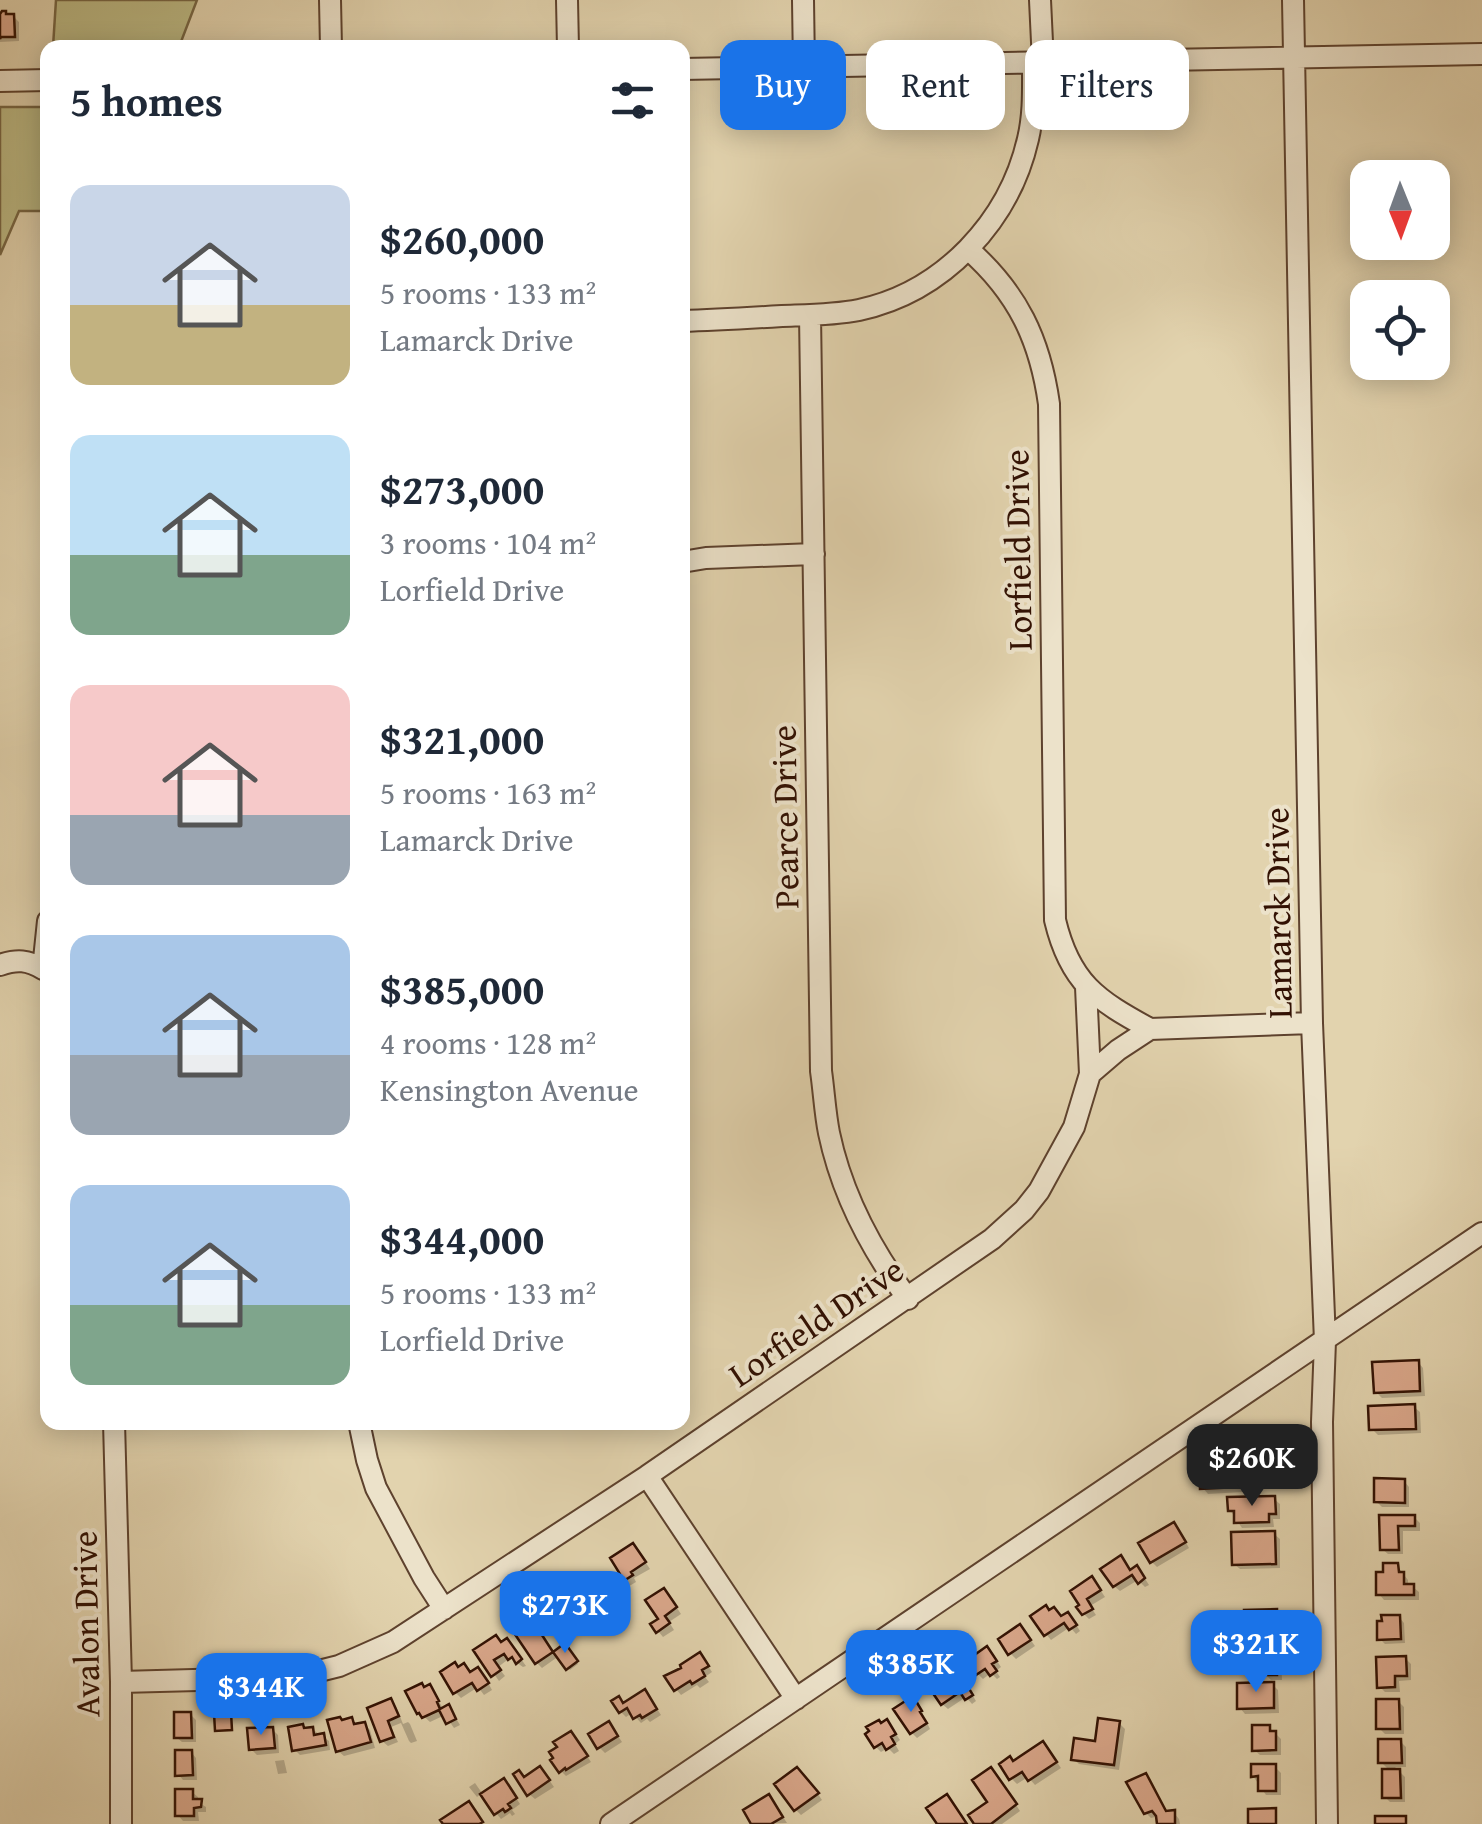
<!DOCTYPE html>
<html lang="en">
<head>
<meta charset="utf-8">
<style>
  body { margin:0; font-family:"Gentium Book Plus",serif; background:#f6f6f7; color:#1f2937; height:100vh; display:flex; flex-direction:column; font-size:38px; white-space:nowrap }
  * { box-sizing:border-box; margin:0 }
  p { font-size:32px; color:#747a83 }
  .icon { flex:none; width:55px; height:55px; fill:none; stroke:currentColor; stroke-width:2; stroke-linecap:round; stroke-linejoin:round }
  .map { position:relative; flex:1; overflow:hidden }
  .side { position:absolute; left:40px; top:40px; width:650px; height:1390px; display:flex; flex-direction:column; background:#fff; border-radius:20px; box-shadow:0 5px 25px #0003 }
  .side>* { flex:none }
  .hud { position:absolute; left:720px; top:40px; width:610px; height:90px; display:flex; gap:20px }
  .needle { width:65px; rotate:179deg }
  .controls { position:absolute; left:1350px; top:160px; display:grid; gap:20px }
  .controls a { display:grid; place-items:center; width:100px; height:100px; border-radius:20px; background:#fff; box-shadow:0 5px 25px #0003; font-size:50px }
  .price { position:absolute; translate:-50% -85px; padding:0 22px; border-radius:20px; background:#1a73e8; color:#fff; font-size:32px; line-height:65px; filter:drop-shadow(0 2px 5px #0008) }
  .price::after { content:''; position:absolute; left:50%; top:60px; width:30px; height:22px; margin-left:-15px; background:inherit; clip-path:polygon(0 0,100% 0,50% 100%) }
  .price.current { background:#222; color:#fff }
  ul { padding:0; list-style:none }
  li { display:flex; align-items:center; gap:30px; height:250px; padding:0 30px }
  li span { display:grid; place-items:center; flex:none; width:280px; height:200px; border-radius:20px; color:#555 }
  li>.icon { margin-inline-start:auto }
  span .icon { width:120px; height:120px; fill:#fffc; stroke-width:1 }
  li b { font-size:42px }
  h2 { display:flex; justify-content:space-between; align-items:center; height:120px; padding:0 30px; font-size:42px }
  .chip { padding:0 35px; border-radius:20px; background:#fff; box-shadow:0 5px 25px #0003; font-size:35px; line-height:90px }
  .chip.current { background:#1a73e8; color:#fff }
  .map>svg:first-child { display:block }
</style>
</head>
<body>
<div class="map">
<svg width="1482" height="1824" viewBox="0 0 1482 1824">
  <rect width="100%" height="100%" fill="#e2d3ae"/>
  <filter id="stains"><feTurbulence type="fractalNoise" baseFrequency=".002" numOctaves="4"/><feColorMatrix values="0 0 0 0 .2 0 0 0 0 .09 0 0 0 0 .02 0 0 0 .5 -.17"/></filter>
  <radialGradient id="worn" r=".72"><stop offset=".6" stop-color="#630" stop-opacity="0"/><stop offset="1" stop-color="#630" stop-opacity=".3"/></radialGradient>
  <path fill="#bcba85" stroke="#764" stroke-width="2.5" d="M56,0H197L179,47H53Z
    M0,107H47L48,211H19L0,255Z"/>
  <path fill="#0003" d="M0,16H13L19,22V41L0,42Z
    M1418,1362L1423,1368L1425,1396L1382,1398L1376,1392Z
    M1414,1407L1420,1412L1421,1433L1378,1435L1372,1429Z
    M1267,1468L1273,1474V1486H1261V1491L1208,1494L1203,1488Z
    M1404,1481L1409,1487V1507H1382L1376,1501Z
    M1274,1499L1280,1504V1519H1273L1274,1527L1242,1528L1230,1510Z
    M1382,1517H1414L1420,1523V1531H1403V1554H1388L1382,1549Z
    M1179,1530L1189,1548L1157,1567L1152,1562Z
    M1274,1534L1280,1539V1568L1240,1569L1234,1564Z
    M638,1551L650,1569L634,1578L636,1582L621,1591L626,1600L618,1605L603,1584L624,1575Z
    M1397,1566L1408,1580V1587H1413L1419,1592V1600H1384L1379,1594Z
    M1131,1572L1142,1574L1149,1585L1145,1587L1138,1580L1120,1591L1114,1586Z
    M1097,1585L1105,1597L1090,1606L1096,1615L1089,1619L1084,1614L1082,1606L1073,1591Z
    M669,1596L681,1614L669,1622L674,1630L663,1637L658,1631Z
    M571,1600L586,1623L577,1628L571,1622L564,1626L558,1621Z
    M1050,1612L1062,1619L1073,1620L1080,1631L1076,1634L1070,1627L1051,1640L1046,1634Z
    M1276,1612L1281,1617L1282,1638L1252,1639L1246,1633Z
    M1399,1617L1404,1623L1405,1643L1385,1644L1380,1639Z
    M532,1620L554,1654L565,1646L578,1664L570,1670L559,1656L542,1668L537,1663Z
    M1025,1632L1035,1646L1016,1659L1010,1653Z
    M502,1644L512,1646L526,1666L523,1667L510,1658L498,1667L505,1676L499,1681L477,1650Z
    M1276,1648L1281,1654L1282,1680H1271L1265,1674H1250L1245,1669L1258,1657Z
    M993,1655L1001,1667L996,1671L1000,1677L997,1679L991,1673L983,1679L978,1674Z
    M1405,1658L1411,1664V1680L1399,1681L1400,1692H1385L1380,1687Z
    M705,1661L712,1672L705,1677L709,1682L700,1688L697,1685L681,1695L676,1689Z
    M471,1674L484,1675L492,1690L484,1695L478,1687L461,1698L455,1692Z
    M1273,1685L1278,1690L1279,1713L1245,1714L1240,1708Z
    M430,1687L444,1710L449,1707L460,1725L454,1728L445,1715L430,1722L419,1712L425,1689Z
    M958,1689L970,1691L976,1701L972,1704L966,1697L948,1709L942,1704Z
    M650,1698L661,1715L650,1722L647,1719L641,1723L632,1713L626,1717L621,1712L624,1705Z
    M391,1701L396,1706L403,1724L408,1722L410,1724L417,1741L411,1743L409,1741L401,1723L391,1727L398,1742L388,1746L382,1741Z
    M1398,1701L1404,1707V1734H1385L1379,1728Z
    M918,1704L930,1729L917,1738L912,1733Z
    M190,1714L196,1720V1742H182L176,1737Z
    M352,1720L358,1726L364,1724L370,1730L375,1748L344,1756L338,1751L343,1723Z
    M1119,1723L1125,1729L1119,1770L1079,1764L1073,1759L1097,1744Z
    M1269,1727L1281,1739V1755H1260L1254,1750Z
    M892,1728L900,1740L895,1744L899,1751L894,1754L888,1748L881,1752L876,1747Z
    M272,1729L278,1735L279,1753L257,1755L251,1749Z
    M312,1729L329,1741L330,1750L300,1755L295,1750L306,1730Z
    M614,1730L622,1742L605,1753L599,1747Z
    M576,1739L591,1762L566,1776L561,1771Z
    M1400,1741L1406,1747V1767H1395L1405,1777V1802H1390L1385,1797L1391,1772L1381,1762Z
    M1048,1749L1061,1768L1035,1785L1028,1777L1017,1784L1011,1778L1014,1763Z
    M191,1752L196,1758L197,1780H183L178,1774Z
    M284,1760L287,1773L278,1774L275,1761Z
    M1275,1767L1281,1773V1795H1266L1253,1776Z
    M545,1774L554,1787L535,1799L529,1794L525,1779Z
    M996,1775L1020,1811L1002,1824H977L991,1803Z
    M1146,1776L1151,1782L1168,1814L1174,1813L1179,1819L1180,1824H1159V1816L1151,1818L1146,1813Z
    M475,1783L482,1793L477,1797L469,1787Z
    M509,1787L520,1804L512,1810L515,1814L512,1816L510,1813L501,1819L496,1813Z
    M816,1791L822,1800L801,1815L796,1810Z
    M192,1792L198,1797V1802L206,1807V1812H198L199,1821H183L178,1815Z
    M769,1797L774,1803L787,1823L754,1824Z"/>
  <path fill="#dba88c" stroke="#321103" stroke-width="2.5" d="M2,11H6V14H14L15,37H1L0,39V14Z
    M1419,1360L1420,1391L1374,1393L1372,1362Z
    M1415,1404L1416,1429L1369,1430L1368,1406Z
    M1200,1466H1268V1481H1257V1486L1200,1489Z
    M1374,1478L1405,1479V1503L1374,1502Z
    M1275,1496L1276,1514H1269V1522L1234,1523V1511H1228L1227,1497Z
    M1379,1515H1415V1526H1398L1399,1550H1380Z
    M1174,1522L1186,1542L1150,1563L1138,1543Z
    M1275,1531L1276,1564L1232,1565L1231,1532Z
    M633,1543L646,1562L631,1572L633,1575L617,1585L623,1593L611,1601L599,1583L613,1575L615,1577L620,1574L610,1558Z
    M1121,1555L1130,1570L1137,1565L1145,1578L1138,1584L1132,1575L1113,1587L1100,1569Z
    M1383,1563H1398L1399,1572H1404V1584H1414V1595H1376V1572H1383Z
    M1092,1576L1101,1590L1087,1599L1093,1609L1082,1615L1076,1607L1079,1605L1070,1591Z
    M664,1588L677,1607L665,1616L670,1623L656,1633L650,1624L658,1619L645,1600Z
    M566,1591L583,1616L570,1624L565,1617L556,1623L545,1605Z
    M1046,1605L1049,1610L1054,1607L1061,1616L1068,1612L1077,1625L1069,1630L1064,1623L1044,1636L1030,1616Z
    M1277,1609V1634H1244V1610Z
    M527,1612L553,1652L535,1664L508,1624Z
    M1381,1615H1400L1401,1639L1377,1640V1621H1382Z
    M1020,1624L1031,1640L1008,1655L998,1639Z
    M496,1635L501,1642L507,1638L522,1659L516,1664L512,1657L508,1660L504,1654L494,1660L501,1670L491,1677L473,1650Z
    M565,1643L578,1661L566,1670L553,1652Z
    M1277,1645V1675H1263V1669L1242,1670V1655H1255V1646Z
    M987,1646L997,1661L992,1664L997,1671L990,1676L985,1669L976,1675L966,1661Z
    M700,1652L709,1666L702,1670L705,1676L692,1684L690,1681L674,1691L664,1676L681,1668L680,1665Z
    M1406,1656L1407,1676H1395V1687L1377,1688L1376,1657Z
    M455,1662L458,1667L464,1663L470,1672L478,1667L489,1683L477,1691L472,1683L453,1694L440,1672Z
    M948,1673L957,1687L965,1682L973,1695L965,1700L960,1692L941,1705L928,1686Z
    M1274,1682V1708L1237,1709V1683Z
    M422,1683L424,1687L430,1684L439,1701L437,1702L440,1709L449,1704L456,1719L446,1724L439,1710L422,1718L419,1713L417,1714L405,1691Z
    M645,1689L657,1709L642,1718L640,1715L633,1719L627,1708L619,1713L611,1701L619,1696L623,1703Z
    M913,1696L922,1711L920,1712L927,1723L910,1734L893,1709Z
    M391,1698L399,1716L388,1721L394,1737L380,1742L367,1708Z
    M1376,1699H1399L1400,1729H1376Z
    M174,1712H191L192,1738H174Z
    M231,1712L232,1730L215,1731L214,1713Z
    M340,1717L342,1720L352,1717L354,1724L365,1722L371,1742L336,1752L327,1720Z
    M1098,1718L1120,1721L1114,1765L1071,1760L1074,1738L1095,1741Z
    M887,1719L896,1734L891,1737L895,1744L886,1750L882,1743L874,1748L865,1734L869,1731L866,1727L879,1720L881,1723Z
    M609,1721L618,1736L597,1749L588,1734Z
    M303,1724L304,1728L313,1727L314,1735L324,1733L326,1745L292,1751L288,1727Z
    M1252,1725H1270V1731H1276V1750L1252,1751Z
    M273,1727L275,1748L249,1750L247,1728Z
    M571,1731L588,1756L566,1770L565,1768L559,1773L550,1760L553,1758L549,1752L557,1747L553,1742Z
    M1378,1739H1401L1402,1763H1378Z
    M1043,1741L1057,1762L1028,1781L1022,1772L1009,1780L999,1764L1010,1756L1013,1761Z
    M175,1750H192L193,1775L175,1776Z
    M1251,1764H1276V1791H1258V1776L1251,1777Z
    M540,1766L550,1780L527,1796L513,1774L519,1770L524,1777Z
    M797,1767L819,1793L794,1811L774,1784Z
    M991,1767L1017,1804L991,1824H974L968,1815L987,1802L972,1780Z
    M1382,1769H1400L1401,1798H1382Z
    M1146,1773L1166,1811L1175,1810V1824H1157L1156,1816L1152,1811L1144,1814L1126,1782Z
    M504,1778L517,1798L508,1804L511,1808L505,1812L503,1809L494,1815L480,1794Z
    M175,1789H193V1799H202L201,1807L194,1808V1816H175Z
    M769,1794L783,1817L771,1824H751L743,1810Z
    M947,1794L967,1824H937L926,1808Z
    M469,1801L483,1822L479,1824H443L440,1820Z
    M1276,1808V1824H1248V1809Z
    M1375,1816H1406V1824H1375Z"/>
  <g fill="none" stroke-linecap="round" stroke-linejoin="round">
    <defs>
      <path id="minor" d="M330,0L331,48
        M567,0L568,48
        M803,0L804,67
        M1040,0L1043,63
        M1293,0L1312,1023L1325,1341L1322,1422L1327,1824
        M682,69L1482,54
        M0,81L48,80
        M968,249C1018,293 1040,340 1049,404L1055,920C1070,983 1097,1000 1150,1029
        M810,315L821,1071C824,1092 825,1113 829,1133C842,1195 870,1248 908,1299
        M682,321C716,320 749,318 782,316C808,315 834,315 859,310C943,292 1009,222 1028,139C1034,114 1033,89 1033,63
        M682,562L706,558L814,554
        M0,965C17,959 28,960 43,969
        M43,969L48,921
        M1086,987L1090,1074
        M114,1422L121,1682V1824
        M359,1422L367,1460L376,1488L424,1578L444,1609
        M647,1476L796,1699
        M121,1682L270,1678L315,1672L339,1666L393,1642L647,1476L992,1239L1024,1210L1039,1191L1074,1127L1090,1074L1118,1050L1150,1029L1312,1023
        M611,1824L1482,1233"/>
    </defs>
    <use href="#minor" stroke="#5e422e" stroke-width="24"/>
    <use href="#minor" stroke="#ece2ca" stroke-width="20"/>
  </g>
  <g text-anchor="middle" stroke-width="8" stroke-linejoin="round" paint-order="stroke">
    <g font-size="35" fill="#321103" stroke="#ece2ca">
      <text transform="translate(1018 550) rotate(-91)" y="12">Lorfield Drive</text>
      <text transform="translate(785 817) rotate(-91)" y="12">Pearce Drive</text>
      <text transform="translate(1278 913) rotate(-91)" y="12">Lamarck Drive</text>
      <text transform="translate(816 1322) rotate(-34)" y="12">Lorfield Drive</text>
      <text transform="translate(86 1624) rotate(-91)" y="12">Avalon Drive</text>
    </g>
  </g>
  <rect width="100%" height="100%" filter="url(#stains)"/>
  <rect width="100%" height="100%" fill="url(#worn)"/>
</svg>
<div class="controls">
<a><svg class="needle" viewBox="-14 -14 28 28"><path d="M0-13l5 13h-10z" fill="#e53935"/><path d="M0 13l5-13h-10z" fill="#747a83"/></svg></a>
<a><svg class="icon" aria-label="locate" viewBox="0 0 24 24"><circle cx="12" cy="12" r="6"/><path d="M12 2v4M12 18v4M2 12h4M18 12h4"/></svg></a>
</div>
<b class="price current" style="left:1252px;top:1509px">$260K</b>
<b class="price" style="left:565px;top:1656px">$273K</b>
<b class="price" style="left:1256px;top:1695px">$321K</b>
<b class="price" style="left:911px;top:1715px">$385K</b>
<b class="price" style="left:261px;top:1738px">$344K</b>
<div class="hud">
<a class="chip current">Buy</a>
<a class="chip">Rent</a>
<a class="chip">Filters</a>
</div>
<section class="side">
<h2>5 homes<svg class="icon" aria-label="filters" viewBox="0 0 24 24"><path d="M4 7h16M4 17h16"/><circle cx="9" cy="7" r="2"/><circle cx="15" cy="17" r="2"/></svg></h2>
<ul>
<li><span style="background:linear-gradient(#c9d6e8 60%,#c2b280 0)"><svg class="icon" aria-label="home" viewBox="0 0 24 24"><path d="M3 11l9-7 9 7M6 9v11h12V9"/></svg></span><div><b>$260,000</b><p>5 rooms · 133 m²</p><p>Lamarck Drive</p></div></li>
<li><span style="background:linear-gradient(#bfe0f5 60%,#7fa58c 0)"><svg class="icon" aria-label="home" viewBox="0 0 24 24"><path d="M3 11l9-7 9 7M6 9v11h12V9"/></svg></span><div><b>$273,000</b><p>3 rooms · 104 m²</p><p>Lorfield Drive</p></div></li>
<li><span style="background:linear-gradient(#f6c9c9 65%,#9aa5b1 0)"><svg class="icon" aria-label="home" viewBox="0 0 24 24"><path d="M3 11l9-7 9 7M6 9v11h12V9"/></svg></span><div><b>$321,000</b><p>5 rooms · 163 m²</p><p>Lamarck Drive</p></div></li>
<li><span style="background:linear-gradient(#a9c7e8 60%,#9aa5b1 0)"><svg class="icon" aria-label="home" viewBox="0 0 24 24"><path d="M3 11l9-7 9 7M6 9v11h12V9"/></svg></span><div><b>$385,000</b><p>4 rooms · 128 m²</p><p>Kensington Avenue</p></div></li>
<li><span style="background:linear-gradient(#a9c7e8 60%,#7fa58c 0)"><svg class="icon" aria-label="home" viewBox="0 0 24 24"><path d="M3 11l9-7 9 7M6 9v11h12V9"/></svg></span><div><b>$344,000</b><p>5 rooms · 133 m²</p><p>Lorfield Drive</p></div></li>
</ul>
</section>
</div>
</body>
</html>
